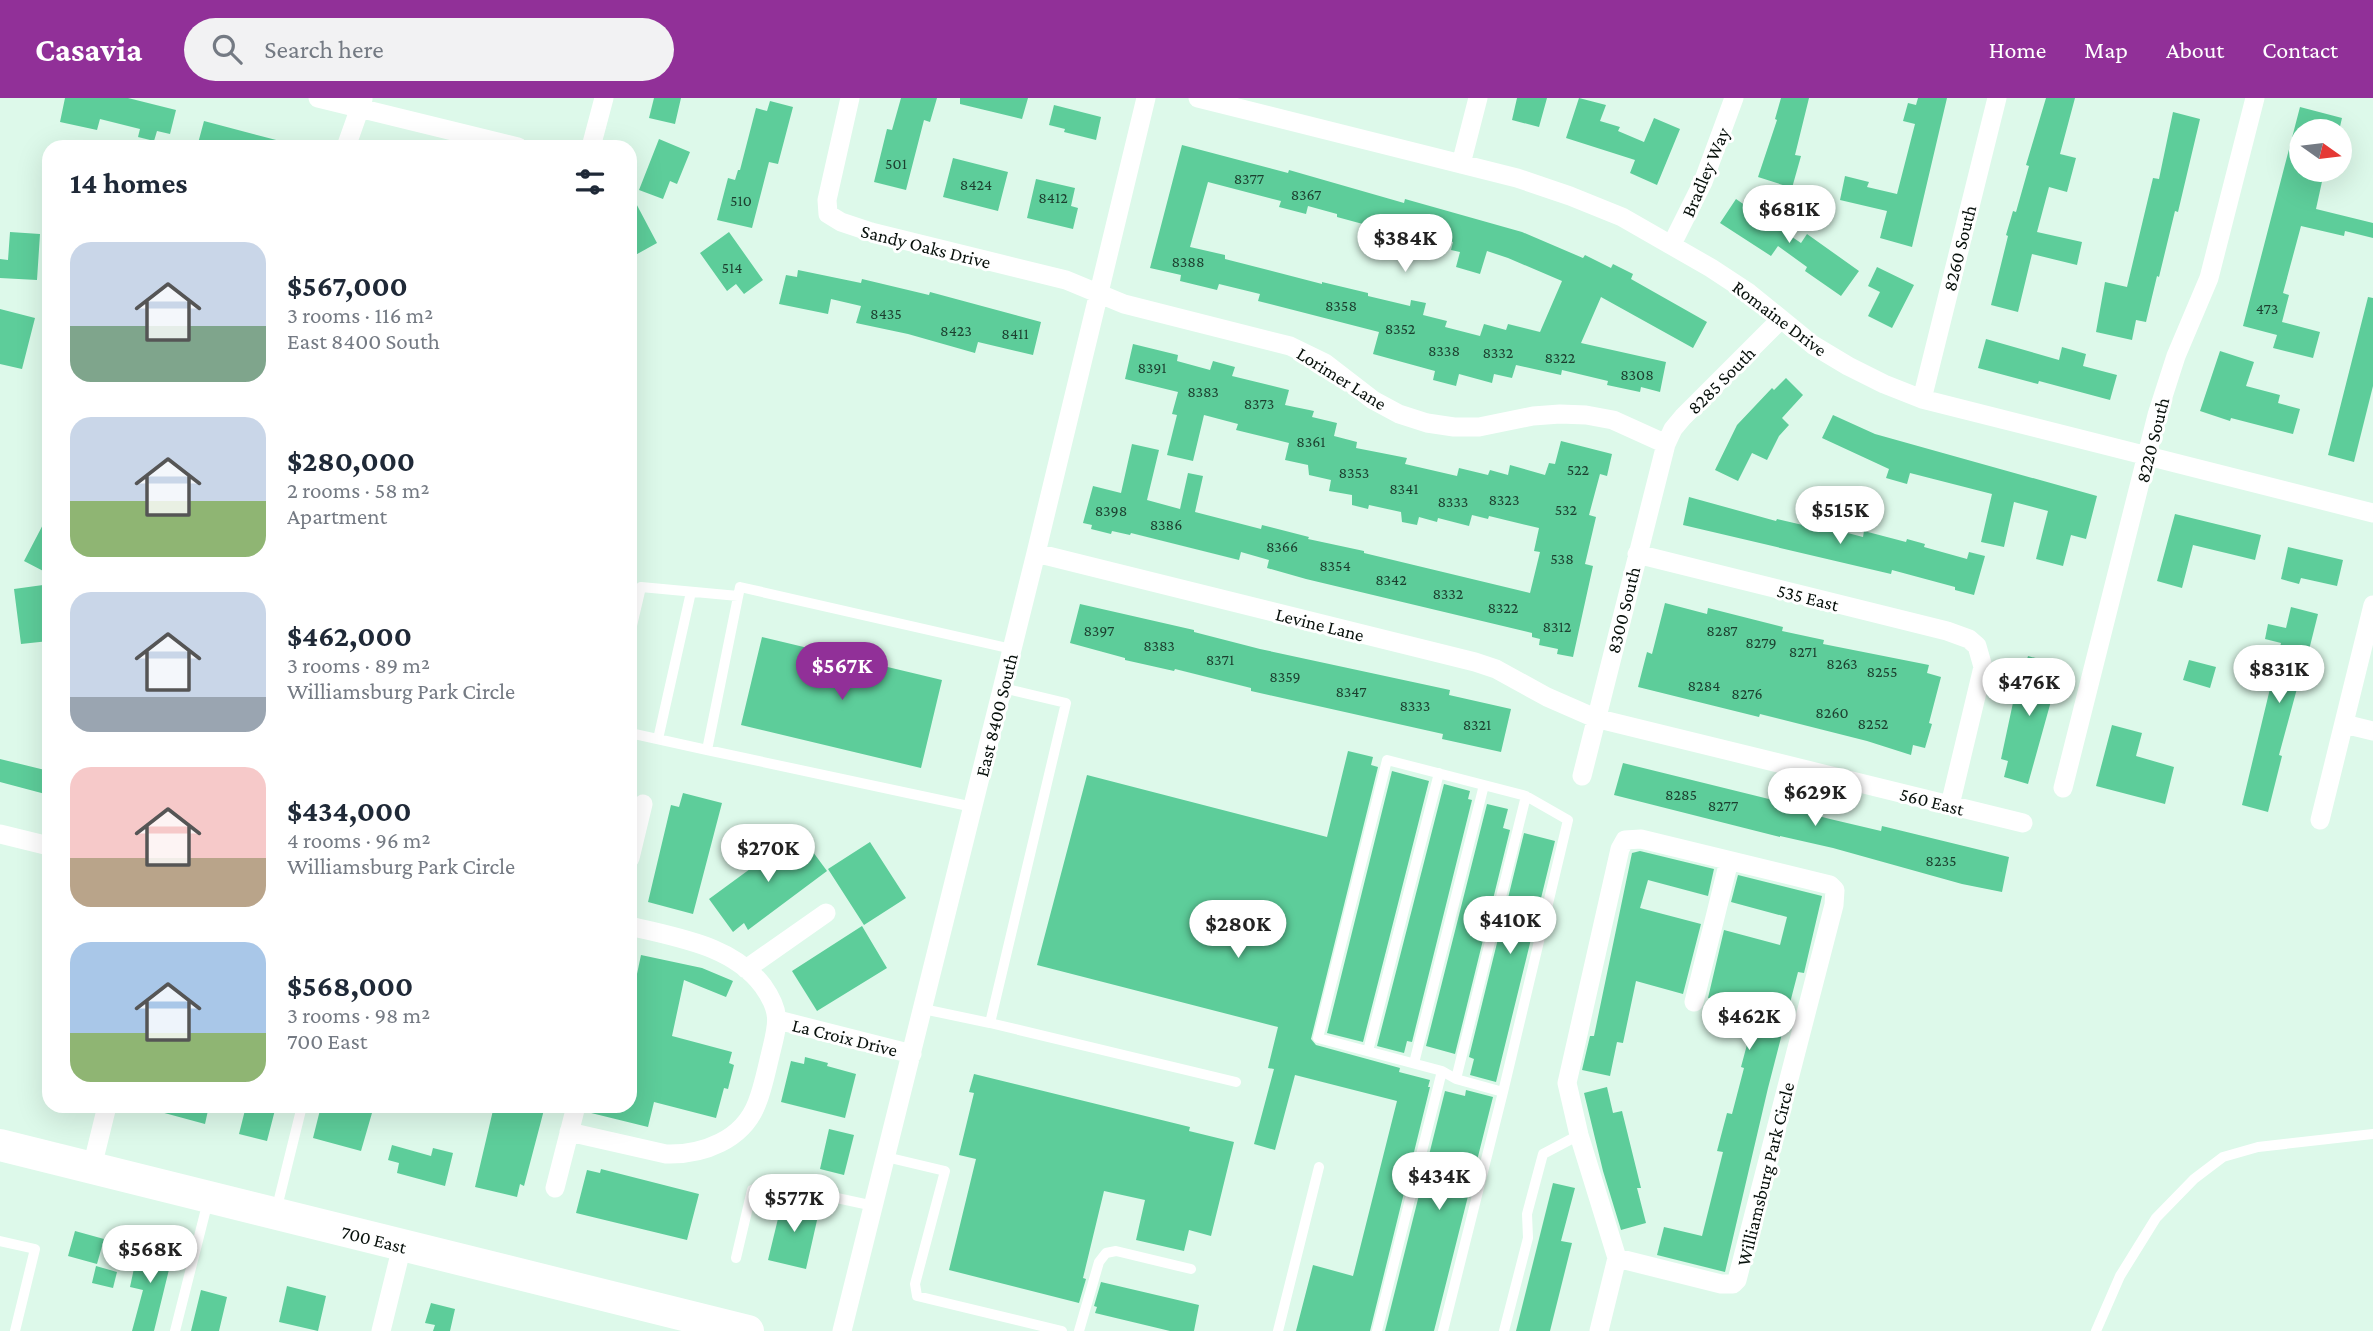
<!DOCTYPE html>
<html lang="en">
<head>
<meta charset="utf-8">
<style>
  body { margin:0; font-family:"Crimson Pro",serif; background:#f2f2f3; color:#1f2937; height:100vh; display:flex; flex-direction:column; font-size:26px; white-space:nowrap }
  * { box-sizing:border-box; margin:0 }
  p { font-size:23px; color:#747a83 }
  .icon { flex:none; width:38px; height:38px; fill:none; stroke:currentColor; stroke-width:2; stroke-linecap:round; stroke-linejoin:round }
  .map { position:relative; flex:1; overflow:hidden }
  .side { position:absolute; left:42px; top:42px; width:595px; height:973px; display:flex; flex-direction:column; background:#fff; border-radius:21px; box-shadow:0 7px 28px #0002 }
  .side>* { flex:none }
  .needle { width:46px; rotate:104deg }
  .controls { position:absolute; left:2289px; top:21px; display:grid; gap:14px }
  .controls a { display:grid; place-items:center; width:63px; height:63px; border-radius:50%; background:#fff; box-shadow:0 7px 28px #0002; font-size:35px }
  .price { position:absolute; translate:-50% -60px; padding:0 16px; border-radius:24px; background:#fff; color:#222; font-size:23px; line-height:46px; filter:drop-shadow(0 2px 4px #0008) }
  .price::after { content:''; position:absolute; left:50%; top:42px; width:21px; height:16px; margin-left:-10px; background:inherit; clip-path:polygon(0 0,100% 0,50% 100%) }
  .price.selected { background:#913098; color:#fff }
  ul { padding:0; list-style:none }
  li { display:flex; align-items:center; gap:21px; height:175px; padding:0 28px }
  li span { display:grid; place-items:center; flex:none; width:196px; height:140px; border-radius:21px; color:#555 }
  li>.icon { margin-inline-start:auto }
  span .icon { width:84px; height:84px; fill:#fffc; stroke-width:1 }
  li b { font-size:30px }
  h2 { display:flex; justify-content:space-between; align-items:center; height:84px; padding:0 28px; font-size:30px }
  header { display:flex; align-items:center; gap:42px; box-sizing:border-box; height:98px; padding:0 35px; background:#913098; color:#fff }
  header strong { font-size:33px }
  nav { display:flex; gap:38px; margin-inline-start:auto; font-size:24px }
  .search { width:490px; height:63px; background:#f2f2f3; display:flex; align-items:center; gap:18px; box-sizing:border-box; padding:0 24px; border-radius:38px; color:#747a83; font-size:26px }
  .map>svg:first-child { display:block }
</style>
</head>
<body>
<header>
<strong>Casavia</strong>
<div class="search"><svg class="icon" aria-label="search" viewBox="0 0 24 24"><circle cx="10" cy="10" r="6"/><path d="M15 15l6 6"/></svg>Search here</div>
<nav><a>Home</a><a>Map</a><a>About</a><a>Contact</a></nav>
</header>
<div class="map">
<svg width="2373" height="1233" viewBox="0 0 2373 1233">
  <rect width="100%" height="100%" fill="#ddf9ea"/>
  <path fill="#5dcd9a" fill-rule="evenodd" d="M65,0H128L176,12L170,36L157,33L154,43L138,39L140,31L100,21L97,32L60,24Z
    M654,0H681L675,26L649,20Z
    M901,0H937L930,24L924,22L906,92L874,84L887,31L892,32Z
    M960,0H1028L1022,21L960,6Z
    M1517,0H1547L1539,29L1512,22Z
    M1579,0L1606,7L1600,23L1620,29L1618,33L1644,44L1654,20L1680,31L1657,87L1630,75L1635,62L1566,40Z
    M1781,0H1809L1795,57L1801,58L1792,90L1758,79L1777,22L1775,21Z
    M1918,0H1947L1912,149L1880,140L1887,113L1840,102L1845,78L1869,84L1867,89L1897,96L1915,26L1903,23L1908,5L1916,7Z
    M2046,0H2075L2060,56L2076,60L2067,94L2049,89L2037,134L2082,144L2077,167L2032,156L2018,214L1991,207L2008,138L2006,137L2013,113L2016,114L2029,68L2026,67Z
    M770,3L793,9L778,66L769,64L752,130L717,122L728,80L735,82L738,72H740L756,10L767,13Z
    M1054,7L1101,19L1096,42L1064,34L1065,31L1049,27Z
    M2300,9L2342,20L2339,33H2301V74L2323,79L2316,111L2373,125V140L2345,133L2344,138L2301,128L2283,195L2289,197L2282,224L2320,234L2313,260L2273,250L2277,237L2243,228Z
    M2173,14L2200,21L2178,114L2175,113L2159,179L2157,178L2146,224L2136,222L2132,242L2096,234L2105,184L2127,189L2153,80L2159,81Z
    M204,23L280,43L279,49H197Z
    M659,41L690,54L677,86L670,83L663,101L639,92Z
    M1182,47L1288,75L1289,72L1404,105L1405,101L1522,134L1583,160L1585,157L1611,170L1613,166L1633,176L1631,181L1707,224L1693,250L1601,199L1581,245L1666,264L1660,294L1641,289L1640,294L1607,287L1608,283L1562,272L1561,277L1516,267L1512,280L1494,276L1492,285L1459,276L1456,288L1433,282L1435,273L1373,256L1379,234L1258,203L1260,196L1219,186L1217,192L1180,183L1181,177L1150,170ZM1208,84L1281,103L1279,109L1306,116L1308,108L1337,116V119L1396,135L1395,140L1421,147L1423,136L1453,144L1451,152L1460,154L1456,169L1480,176L1487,153L1508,160L1562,183L1540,234L1508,226L1506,232L1484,226L1480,238L1445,229L1447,223L1423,217L1426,205L1411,202L1410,208L1368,198V195L1322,184V186L1225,161V157L1190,149Z
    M953,60L1008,74L998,113L943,99Z
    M1036,81L1075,90L1071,108L1078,110L1073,131L1027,120Z
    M630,94L657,145L630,160Z
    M1753,97L1771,109L1764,120L1801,145L1807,136L1859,173L1841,198L1805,173L1807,169L1778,148L1771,158L1720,125L1736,101L1749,110Z
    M10,134L40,136L37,182L0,180V161L8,162Z
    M729,134L763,182L744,196L736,186L727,193L700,155Z
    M1877,169L1914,187L1892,230L1868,218L1880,194L1868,188Z
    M798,172L861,185L862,181L929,197L930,194L1041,224L1033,257L978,244L975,255L908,236L856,225L861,208L831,201L828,216L779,206L786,177L797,179Z
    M2368,199L2373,200V288L2354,364L2328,357Z
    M0,211L35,220L22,271L0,266Z
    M1986,241L2059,262L2062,249L2086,256L2083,268L2117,277L2110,302L2039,283L2038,286L1978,270Z
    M1133,246L1178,257L1177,263L1210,272L1213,263L1235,269L1232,278L1289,292L1285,307L1314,313L1312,319L1337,325L1334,338L1357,344L1356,350L1407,360L1405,366L1457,378L1459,370L1488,377L1490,372L1508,377L1510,367L1545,377L1549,365L1555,366L1561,343L1612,356L1607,378L1600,376L1589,417L1596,419L1585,466L1593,468L1573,559L1557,556L1558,551L1539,547L1540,541L1532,539V535L1306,481L1267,470L1269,462L1241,454L1239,462L1131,435L1130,437L1112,433L1111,436L1091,431L1092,427L1083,425L1093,388L1121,395L1132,346L1159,352L1147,402L1180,411L1188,375L1203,378L1195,414L1261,431L1262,427L1309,439L1308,441L1364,453V455L1530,495L1540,454L1534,453L1539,430L1489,418L1488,421L1472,417L1469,428L1438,420L1437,424L1419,419L1417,427L1402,424L1401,414L1369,407L1368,411L1352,407V397L1329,393L1331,382L1309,377L1308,367L1285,362L1289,345L1236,332L1238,326L1204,317L1193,363L1167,357L1177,317L1172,316L1178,294L1125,281Z
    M2220,253L2254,264L2246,288L2280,297L2278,305L2300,311L2293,336L2231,320L2230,323L2200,313Z
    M1786,280L1803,297L1782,320L1789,327L1779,338L1767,362L1752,355L1738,383L1715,372L1737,327L1772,290L1774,292Z
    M1833,317L1875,336L2097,398L2086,441L2071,437L2063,468L2036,461L2048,413L2014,404L2004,449L1981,444L1992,396L1910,375L1907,386L1886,380L1889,371L1822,340Z
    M1689,399L1776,423L1777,421L1820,431L1821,428L1863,439L1864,433L1906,444L1907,441L1925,446L1924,449L1967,461L1969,454L1985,458L1974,497L1955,492V489L1892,472L1891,476L1683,427Z
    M49,415V476L24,463Z
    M2175,416L2261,437L2255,462L2193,447L2182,490L2157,483Z
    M2288,449L2343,462L2337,488L2301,480L2299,486L2281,481Z
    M43,487L49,543L21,546L14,491Z
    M1665,505L1707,516L1708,510L1783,529L1782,533L1824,542L1823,546L1929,567L1927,575L1941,579L1929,625L1932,626L1925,650L1913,647L1911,657L1867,643L1760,616L1759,619L1638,589L1647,554L1652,556Z
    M1080,506L1194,532V534L1260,551L1450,592L1449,597L1511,611L1501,654L1442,641L1443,636L1251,593V590L1175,571L1174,573L1125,562V560L1070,545Z
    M2291,509L2318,516L2304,572H2302L2279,657L2282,658L2268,714L2242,707L2281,545L2265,541L2268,526L2286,530Z
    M762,539L942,582L921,670L741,627Z
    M2028,558L2061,567L2028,686L2004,679L2008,663L2001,661L2014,600H2016Z
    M2189,562L2216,569L2210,590L2183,582Z
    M2112,627L2142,635L2136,658L2174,669L2165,706L2096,688Z
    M1348,653L1373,659L1371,667L1378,669L1311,941L1316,947L1400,970L1399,974L1430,982L1428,989H1430L1370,1233H1296L1313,1167L1353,1178L1397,1003L1295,977L1275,1052L1254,1046L1274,971L1268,970L1278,929L1037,867L1087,677L1327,739Z
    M0,661L49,673V697L0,684Z
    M1623,665L1789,706L1788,710L1830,721L1881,733L1882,728L2009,759L2002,794L1962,786L1833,750L1780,738V739L1614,697Z
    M1392,673L1429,683L1363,944L1327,935Z
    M1444,686L1470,693L1468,701L1472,702L1412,944L1407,943L1404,955L1377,948Z
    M683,695L722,705L693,816L648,804L671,707L679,709Z
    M1487,706L1508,711L1503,730L1510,732L1455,956L1426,948Z
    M799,735L827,773L748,832L744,825L733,834L709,801Z
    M1524,735L1555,743L1496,984L1470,977L1474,961L1469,959Z
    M870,744L906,800L864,827L828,771Z
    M1640,753L1714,771L1708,798L1648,782L1640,810L1701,826L1683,896L1636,883L1623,945L1617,944L1610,978L1582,972L1590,938H1594L1632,755Z
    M1738,777L1822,798L1804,875L1798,874L1768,990L1725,1174L1657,1157L1664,1129L1702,1138L1723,1054L1717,1053L1727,1015L1732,1016L1744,970L1741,969L1756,913L1708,900L1724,832L1780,847L1787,819L1731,804Z
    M862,828L887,870L817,913L792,873Z
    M641,857L702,870L733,883L726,899L684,882L672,938L732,954L729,965L734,967L728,991L724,990L716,1020L654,1004L648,1029L587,1014L588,1008H630V909Z
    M805,959L828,965L827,968L856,976L845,1020L781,1004L791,963L804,966Z
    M974,976L1190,1029L1189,1033L1234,1044L1211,1138L1189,1132L1184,1153L1136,1142L1145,1102L1104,1093L1083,1180L1086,1181L1079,1205L949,1172L976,1061L959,1057L974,995L969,994Z
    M1607,989L1613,1015L1622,1013L1641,1090H1637L1646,1125L1621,1132L1603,1073L1584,995Z
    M1466,992L1493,999L1434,1233H1385L1445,993L1465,998Z
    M158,1008H209L205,1026L157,1013Z
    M246,1008H276L267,1043L239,1036Z
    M321,1008H374L361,1053L313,1040Z
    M494,1008H545L524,1088L520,1086L517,1099L475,1089Z
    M829,1031L854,1037L844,1077L820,1071Z
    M392,1047L431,1058L433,1050L453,1055L445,1088L397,1075L399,1065L388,1062Z
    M601,1071L699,1096L687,1142L576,1115L587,1072L600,1075Z
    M1553,1085L1575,1090L1561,1143L1572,1145L1550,1233H1516Z
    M783,1100L820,1109L806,1171L768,1162Z
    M75,1133L104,1141L97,1166L68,1158Z
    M139,1147L173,1155L154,1233H132L143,1192L130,1189Z
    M96,1168L117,1174L113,1190L92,1185Z
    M1101,1184L1199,1207L1194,1233H1170L1095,1215L1097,1209L1094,1208Z
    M287,1188L326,1198L318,1233L279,1224Z
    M201,1192L227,1199L219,1233H191Z
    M431,1205L455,1211L450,1233H433L435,1227L425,1225Z"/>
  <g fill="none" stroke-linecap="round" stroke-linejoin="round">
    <path stroke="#fff" stroke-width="10" d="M630,536L641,489L738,498
      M630,635L707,652
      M658,641L691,494
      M973,709L707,652L740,489L1012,551
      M923,911L990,925L1066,605L1003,590
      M990,925L1236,984
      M1368,953L1439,675
      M1414,965L1484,687
      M1456,981L1526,698
      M886,1059L945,1073L915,1186L917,1198L1062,1233
      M276,1113L302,1008
      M0,1143L35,1151L15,1233
      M736,1160L752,1092L762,1088L809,1094L874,1108
      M175,1233L208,1103
      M1079,1233L1099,1164L1106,1155L1116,1153L1191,1171
      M1278,1233L1319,1069
      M1377,1233L1442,973
      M1443,1233L1503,994L1568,722L1526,698L1387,662L1318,940L1442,973L1456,981L1503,994
      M1504,1233L1528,1140L1527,1116L1543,1056L1579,1037
      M2096,1233L2120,1178L2156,1120L2194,1081L2223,1059L2258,1049L2373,1036"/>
    <path stroke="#fff" stroke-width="19" d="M318,0L518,49
      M850,0L827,102L828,116L841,124L871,134L1066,182L1124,206L1290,248L1325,265L1373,302L1399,316L1427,325L1454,329H1479L1533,318L1560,316L1586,317L1613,322L1666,346
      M1198,0L1517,80L1570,98L1622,119L1711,170L1749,195L1813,247L1848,268L1884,286L1922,301L2373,415
      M346,49L363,1
      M591,49L604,0
      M1461,66L1478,0
      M1672,146L1703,84L1734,0
      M1922,301L1997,0
      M1036,455L1475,564L1496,571L1547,599L1595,620L2023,725
      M1637,456L1947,533L1969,541L1977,548L1983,569L1950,707
      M2344,626L2373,633
      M1582,678L1666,346L1673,331L1683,319L1781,221
      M2063,690L2157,317L2176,258L2209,180L2255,0
      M2320,722L2373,507
      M0,736L49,748
      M630,760L643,706
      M746,871L826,815
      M1694,904L1729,763
      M778,922L912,956
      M569,1034L666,1056C703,1057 743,1042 757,1005C763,990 766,974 770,958C777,928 783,916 763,888C732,847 677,840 630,828
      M92,1069L107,1008
      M555,1090L576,1008
      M381,1233L402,1148
      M842,1233L1036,455L1146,0
      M1599,1233L1617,1160L1579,1037L1567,985L1620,751L1625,742L1641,741L1830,787L1835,792L1834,807L1737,1182L1733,1186H1721L1617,1160"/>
    <path stroke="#fff" stroke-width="32" d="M0,1047L748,1233"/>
  </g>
  <g text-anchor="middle" stroke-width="6" stroke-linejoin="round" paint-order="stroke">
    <g font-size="16" fill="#1c3f2f">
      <text x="896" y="71">501</text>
      <text x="1249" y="86">8377</text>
      <text x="976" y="92">8424</text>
      <text x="1306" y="102">8367</text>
      <text x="1053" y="105">8412</text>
      <text x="741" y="108">510</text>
      <text x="1188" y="169">8388</text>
      <text x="732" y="175">514</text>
      <text x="1341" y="213">8358</text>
      <text x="2267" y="216">473</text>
      <text x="886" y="221">8435</text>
      <text x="1400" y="236">8352</text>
      <text x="956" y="238">8423</text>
      <text x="1015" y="241">8411</text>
      <text x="1444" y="258">8338</text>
      <text x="1498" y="260">8332</text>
      <text x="1560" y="265">8322</text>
      <text x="1152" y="275">8391</text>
      <text x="1637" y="282">8308</text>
      <text x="1203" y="299">8383</text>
      <text x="1259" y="311">8373</text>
      <text x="1311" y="349">8361</text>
      <text x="1578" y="377">522</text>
      <text x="1354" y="380">8353</text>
      <text x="1404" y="396">8341</text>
      <text x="1504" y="407">8323</text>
      <text x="1453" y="409">8333</text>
      <text x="1566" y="417">532</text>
      <text x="1111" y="418">8398</text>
      <text x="1166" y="432">8386</text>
      <text x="1282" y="454">8366</text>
      <text x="1562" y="466">538</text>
      <text x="1335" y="473">8354</text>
      <text x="1391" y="487">8342</text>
      <text x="1448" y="501">8332</text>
      <text x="1503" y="515">8322</text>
      <text x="1557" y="534">8312</text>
      <text x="1099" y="538">8397</text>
      <text x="1722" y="538">8287</text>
      <text x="1761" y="550">8279</text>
      <text x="1159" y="553">8383</text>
      <text x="1803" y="559">8271</text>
      <text x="1220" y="567">8371</text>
      <text x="1842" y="571">8263</text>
      <text x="1882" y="579">8255</text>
      <text x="1285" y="584">8359</text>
      <text x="1704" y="593">8284</text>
      <text x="1351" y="599">8347</text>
      <text x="1747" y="601">8276</text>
      <text x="1415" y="613">8333</text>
      <text x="1832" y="620">8260</text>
      <text x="1873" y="631">8252</text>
      <text x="1477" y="632">8321</text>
      <text x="1681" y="702">8285</text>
      <text x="1723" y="713">8277</text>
      <text x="1941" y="768">8235</text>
    </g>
    <g font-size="19" fill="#07100b" stroke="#fff">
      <text transform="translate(1705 74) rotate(-67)" y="7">Bradley Way</text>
      <text transform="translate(926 148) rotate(14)" y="7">Sandy Oaks Drive</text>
      <text transform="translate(1959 150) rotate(-76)" y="7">8260 South</text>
      <text transform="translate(1780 220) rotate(37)" y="7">Romaine Drive</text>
      <text transform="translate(1342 280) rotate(32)" y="7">Lorimer Lane</text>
      <text transform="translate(1721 282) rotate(-45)" y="7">8285 South</text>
      <text transform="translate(2152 342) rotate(-76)" y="7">8220 South</text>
      <text transform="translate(1808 499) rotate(14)" y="7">535 East</text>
      <text transform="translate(1623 512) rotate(-76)" y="7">8300 South</text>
      <text transform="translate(1320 526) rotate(14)" y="7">Levine Lane</text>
      <text transform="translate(996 617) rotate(-76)" y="7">East 8400 South</text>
      <text transform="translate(1932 703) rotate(14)" y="7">560 East</text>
      <text transform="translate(845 939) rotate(14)" y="7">La Croix Drive</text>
      <text transform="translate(1765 1076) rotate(-76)" y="7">Williamsburg Park Circle</text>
      <text transform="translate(374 1141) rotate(14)" y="7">700 East</text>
    </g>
  </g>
</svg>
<div class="controls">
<a><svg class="needle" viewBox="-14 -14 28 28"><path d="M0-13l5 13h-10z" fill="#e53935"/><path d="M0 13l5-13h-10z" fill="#747a83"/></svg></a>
</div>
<b class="price" style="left:1789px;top:147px">$681K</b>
<b class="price" style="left:1405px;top:176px">$384K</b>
<b class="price" style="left:1840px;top:448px">$515K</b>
<b class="price selected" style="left:842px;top:604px">$567K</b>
<b class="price" style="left:2279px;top:607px">$831K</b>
<b class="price" style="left:2029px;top:620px">$476K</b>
<b class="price" style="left:1815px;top:730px">$629K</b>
<b class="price" style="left:768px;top:786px">$270K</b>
<b class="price" style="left:1510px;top:858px">$410K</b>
<b class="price" style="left:1238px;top:862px">$280K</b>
<b class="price" style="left:1749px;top:954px">$462K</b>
<b class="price" style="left:1439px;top:1114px">$434K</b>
<b class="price" style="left:794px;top:1136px">$577K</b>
<b class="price" style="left:150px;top:1187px">$568K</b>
<section class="side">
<h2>14 homes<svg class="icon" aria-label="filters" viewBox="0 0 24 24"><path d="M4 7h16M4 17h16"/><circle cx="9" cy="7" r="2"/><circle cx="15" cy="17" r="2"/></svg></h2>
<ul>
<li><span style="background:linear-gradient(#c9d6e8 60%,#7fa58c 0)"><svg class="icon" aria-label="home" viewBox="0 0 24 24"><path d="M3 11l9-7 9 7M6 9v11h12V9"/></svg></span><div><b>$567,000</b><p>3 rooms · 116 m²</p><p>East 8400 South</p></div></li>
<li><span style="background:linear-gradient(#c9d6e8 60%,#8fb573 0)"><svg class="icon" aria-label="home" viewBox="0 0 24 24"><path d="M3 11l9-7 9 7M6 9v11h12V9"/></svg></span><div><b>$280,000</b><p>2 rooms · 58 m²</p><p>Apartment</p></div></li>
<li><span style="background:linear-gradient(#c9d6e8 75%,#9aa5b1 0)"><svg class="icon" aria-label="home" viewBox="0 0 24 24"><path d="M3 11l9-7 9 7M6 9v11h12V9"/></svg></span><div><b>$462,000</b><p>3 rooms · 89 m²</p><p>Williamsburg Park Circle</p></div></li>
<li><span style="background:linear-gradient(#f6c9c9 65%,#b9a48a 0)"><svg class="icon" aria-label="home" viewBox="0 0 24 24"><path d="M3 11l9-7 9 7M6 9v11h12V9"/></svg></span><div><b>$434,000</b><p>4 rooms · 96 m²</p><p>Williamsburg Park Circle</p></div></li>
<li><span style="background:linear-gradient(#a9c7e8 65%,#8fb573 0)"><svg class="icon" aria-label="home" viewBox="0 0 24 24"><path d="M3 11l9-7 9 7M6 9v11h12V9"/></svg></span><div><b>$568,000</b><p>3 rooms · 98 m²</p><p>700 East</p></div></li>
</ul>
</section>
</div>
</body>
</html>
